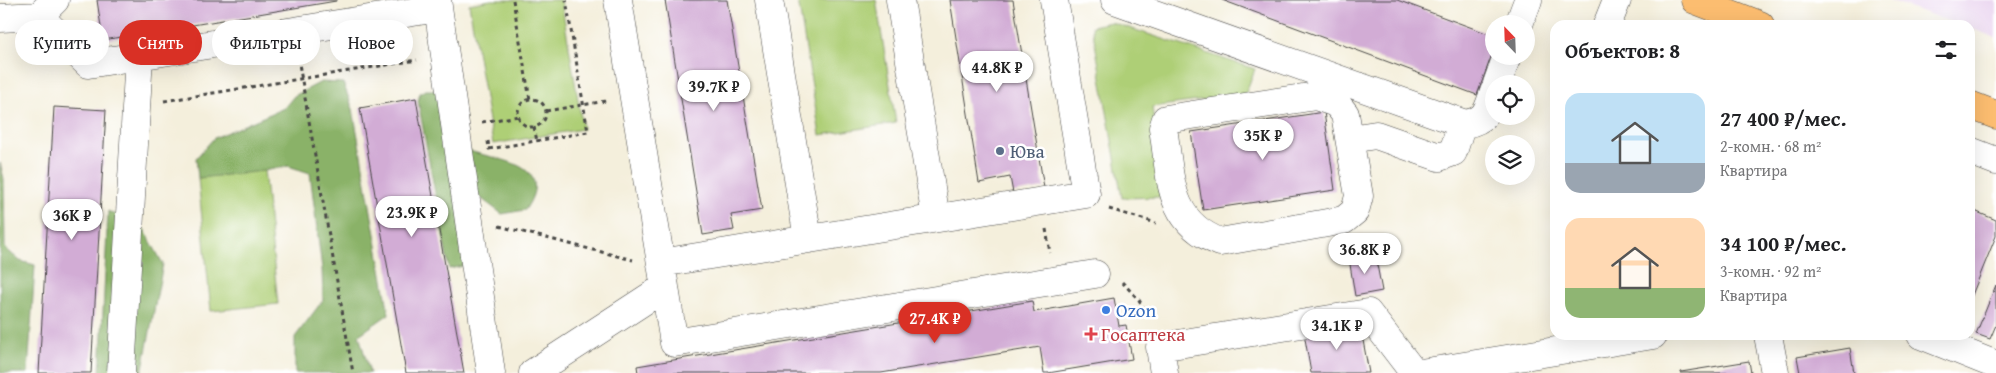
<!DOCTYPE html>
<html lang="ru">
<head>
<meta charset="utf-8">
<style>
  body { margin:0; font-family:"Gentium Book Plus",serif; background:#f6f6f6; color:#202124; height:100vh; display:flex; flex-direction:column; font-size:19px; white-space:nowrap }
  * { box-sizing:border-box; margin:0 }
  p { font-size:16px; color:#757577 }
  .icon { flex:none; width:28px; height:28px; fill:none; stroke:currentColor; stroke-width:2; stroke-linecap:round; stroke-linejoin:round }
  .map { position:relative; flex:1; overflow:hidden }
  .side { position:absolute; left:1550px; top:20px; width:425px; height:320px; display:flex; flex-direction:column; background:#fff; border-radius:15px; box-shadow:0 5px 20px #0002 }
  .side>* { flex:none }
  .banner { position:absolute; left:15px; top:20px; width:475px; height:45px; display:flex; gap:10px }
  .needle { width:32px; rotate:337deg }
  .tools { position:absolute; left:1485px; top:15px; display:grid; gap:10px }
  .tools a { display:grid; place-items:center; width:50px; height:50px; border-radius:50%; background:#fff; box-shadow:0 5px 20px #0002; font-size:25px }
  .price { position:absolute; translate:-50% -42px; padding:0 11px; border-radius:18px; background:#fff; color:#222; font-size:16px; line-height:32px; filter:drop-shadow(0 1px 2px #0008) }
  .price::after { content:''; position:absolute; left:50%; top:30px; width:15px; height:11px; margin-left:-8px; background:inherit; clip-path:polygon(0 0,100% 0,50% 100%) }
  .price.active { background:#d93025; color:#fff }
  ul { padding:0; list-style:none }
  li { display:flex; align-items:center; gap:15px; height:125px; padding:0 15px }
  li span { display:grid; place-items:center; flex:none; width:140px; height:100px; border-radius:15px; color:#555 }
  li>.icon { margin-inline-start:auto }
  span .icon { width:60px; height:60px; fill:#fffc; stroke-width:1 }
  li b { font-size:21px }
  h2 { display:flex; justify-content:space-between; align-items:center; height:60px; padding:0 15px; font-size:21px }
  .pill { padding:0 18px; border-radius:22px; background:#fff; box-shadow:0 5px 20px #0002; font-size:18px; line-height:45px }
  .pill.active { background:#d93025; color:#fff }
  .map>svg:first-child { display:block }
</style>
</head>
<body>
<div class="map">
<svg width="1996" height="373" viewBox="0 0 1996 373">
  <rect width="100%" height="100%" fill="#fff"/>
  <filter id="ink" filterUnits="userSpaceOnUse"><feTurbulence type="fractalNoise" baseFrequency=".02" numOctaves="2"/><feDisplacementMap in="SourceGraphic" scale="10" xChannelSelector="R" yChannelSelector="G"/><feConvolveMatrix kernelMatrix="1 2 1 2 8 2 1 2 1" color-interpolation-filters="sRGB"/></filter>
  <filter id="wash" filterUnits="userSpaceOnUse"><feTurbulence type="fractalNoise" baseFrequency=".0096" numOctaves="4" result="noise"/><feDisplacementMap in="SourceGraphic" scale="20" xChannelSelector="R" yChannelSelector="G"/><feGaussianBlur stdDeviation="1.12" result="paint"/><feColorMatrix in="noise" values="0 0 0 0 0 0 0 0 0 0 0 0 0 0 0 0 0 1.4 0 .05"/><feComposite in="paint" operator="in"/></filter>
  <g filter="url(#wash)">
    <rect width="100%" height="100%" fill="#f4efdc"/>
    <path fill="#e8d2ee" d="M1889,0H1996V38L1970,28V25H1960Z"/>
    <path fill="#aecf76" stroke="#6c7d50" d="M491,0H561L583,129L493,144L469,4Z
      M798,0H876L896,123L820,135Z
      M1111,22L1255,69L1245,95L1152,107L1165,197L1122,198L1092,26Z
      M264,170L278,304L211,311L198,178Z"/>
    <path fill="#8ab267" stroke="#5a6e49" d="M321,82L343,83L353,109L389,314L359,335L370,373H295V337L323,300L322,269L310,173L288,166L264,171L198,178L196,158L214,138L284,108L294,96Z
      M426,90H433L439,93L443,115L440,121L442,136C454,139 462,148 473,152C503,161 556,165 525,210L502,214L474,193L463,266L449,269L418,101L420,93Z
      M0,163L4,179L5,248L20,261L35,265L28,373H0Z
      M108,211L144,229L163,264L142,373H100Z"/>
    <g id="blocks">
      <path fill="#d2acd5" d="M97,0H336V1L103,40Z
        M665,0H727L762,210L731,215L734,230L703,235Z
        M950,0H1013L1044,188L1013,193L1010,177L979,183Z
        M1222,0H1397L1494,36V49L1477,95Z
        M416,98L421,128L464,373H406L360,108Z
        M54,107L106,110L91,373H39Z
        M1324,112L1335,190L1203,210L1191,132Z
        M1970,209L1996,220V236L1970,300Z
        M1375,254L1382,291L1355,296L1349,258Z
        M1996,285V325L1990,339L1976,334Z
        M1114,298L1119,326L1126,325L1132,359L1048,373H1044L1040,347L881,373H638L637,366L1032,301L1034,312Z
        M1360,324L1369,373H1311L1304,333Z
        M1850,348L1854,373H1800L1797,357Z
        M1749,361L1751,373H1681V372Z"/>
    </g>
  </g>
  <g filter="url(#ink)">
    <use href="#blocks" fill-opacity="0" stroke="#494846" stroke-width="1"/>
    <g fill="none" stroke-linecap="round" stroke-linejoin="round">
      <defs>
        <path id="minor" d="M437,0L491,373
          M618,0L674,343L1095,274
          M769,0L808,239
          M900,0L936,218
          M1115,0L1465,124C1487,120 1487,111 1494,92
          M39,16L55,0
          M0,18L39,16L88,64L438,8
          M1519,24L1528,0
          M1607,25L1617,0
          M1497,84L1507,56
          M1316,96L1336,103L1345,114L1359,196L1355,211L1344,220L1220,242C1167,222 1171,176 1163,128L1166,119Z
          M1350,139L1376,135L1439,157L1453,152L1462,123
          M1970,151L1996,161
          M661,263L1086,194L1054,0
          M1768,335L1775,373
          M1921,335L1996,365
          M121,373L139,56
          M533,373L665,287
          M1164,373L1160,347L1368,313L1414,373
          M1421,373L1653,335"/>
        <path id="major" d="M1695,0L1760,25
          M1970,105L1996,115"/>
      </defs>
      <use href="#minor" stroke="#494846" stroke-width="29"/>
      <use href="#major" stroke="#494846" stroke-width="29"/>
      <path stroke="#494846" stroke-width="3" stroke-dasharray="4 4" stroke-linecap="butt" d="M513,0L530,100
        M298,58L353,373
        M518 113a14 14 0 1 1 28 0a14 14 0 1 1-28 0Z
        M164,101L417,60
        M546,111L606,101
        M482,122L519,116
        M534,127L537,141
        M488,141L489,149L588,132L566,0
        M1109,209L1156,223
        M499,226L633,260
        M1046,229L1050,253
        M1122,282L1139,300L1151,320"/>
      <use href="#minor" stroke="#fff" stroke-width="28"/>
      <use href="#major" stroke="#fcbd6f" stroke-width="28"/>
    </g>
  </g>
  <circle fill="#5c6f8a" stroke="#fff" stroke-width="2" cx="1000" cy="151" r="5"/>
  <circle fill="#3f7fe0" stroke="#fff" stroke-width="2" cx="1106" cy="310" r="5"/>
  <path fill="#e0444e" stroke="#fff" stroke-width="2" d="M1088.5 326.5h5v5h5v5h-5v5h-5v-5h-5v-5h5z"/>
  <g text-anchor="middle" stroke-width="5" stroke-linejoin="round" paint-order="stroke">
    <g font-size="19" fill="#4e5e75" stroke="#fff" text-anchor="start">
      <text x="1010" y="158">Юва</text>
    </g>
    <g font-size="19" fill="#366cbe" stroke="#fff" text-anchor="start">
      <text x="1116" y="317">Ozon</text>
    </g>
    <g font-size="19" fill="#be3a42" stroke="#fff" text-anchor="start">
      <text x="1101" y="341">Госаптека</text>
    </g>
  </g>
</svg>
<div class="tools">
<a><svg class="needle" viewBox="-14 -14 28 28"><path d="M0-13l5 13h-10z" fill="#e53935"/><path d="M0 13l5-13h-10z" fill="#757577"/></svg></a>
<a><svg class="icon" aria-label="locate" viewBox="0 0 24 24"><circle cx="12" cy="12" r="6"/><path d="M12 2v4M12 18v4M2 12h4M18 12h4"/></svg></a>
<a><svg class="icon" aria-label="layers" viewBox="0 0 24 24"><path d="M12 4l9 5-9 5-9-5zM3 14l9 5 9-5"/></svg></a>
</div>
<b class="price" style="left:997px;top:93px">44.8K ₽</b>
<b class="price" style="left:714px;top:112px">39.7K ₽</b>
<b class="price" style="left:1263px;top:161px">35K ₽</b>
<b class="price" style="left:412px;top:238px">23.9K ₽</b>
<b class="price" style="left:72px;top:241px">36K ₽</b>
<b class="price" style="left:1365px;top:275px">36.8K ₽</b>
<b class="price active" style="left:935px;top:344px">27.4K ₽</b>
<b class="price" style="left:1337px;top:351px">34.1K ₽</b>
<div class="banner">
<a class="pill">Купить</a>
<a class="pill active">Снять</a>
<a class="pill">Фильтры</a>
<a class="pill">Новое</a>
</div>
<section class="side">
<h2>Объектов: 8<svg class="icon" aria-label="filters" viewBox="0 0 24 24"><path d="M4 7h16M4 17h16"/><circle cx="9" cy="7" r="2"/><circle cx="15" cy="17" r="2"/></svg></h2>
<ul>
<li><span style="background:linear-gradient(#bfe0f5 70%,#9aa5b1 0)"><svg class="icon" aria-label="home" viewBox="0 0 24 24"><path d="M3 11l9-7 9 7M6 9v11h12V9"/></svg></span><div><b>27 400 ₽/мес.</b><p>2-комн. · 68 m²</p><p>Квартира</p></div></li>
<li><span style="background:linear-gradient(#ffd9b3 70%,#8fb573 0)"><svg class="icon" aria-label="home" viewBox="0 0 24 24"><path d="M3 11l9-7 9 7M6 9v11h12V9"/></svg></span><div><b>34 100 ₽/мес.</b><p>3-комн. · 92 m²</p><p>Квартира</p></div></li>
</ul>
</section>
</div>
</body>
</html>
